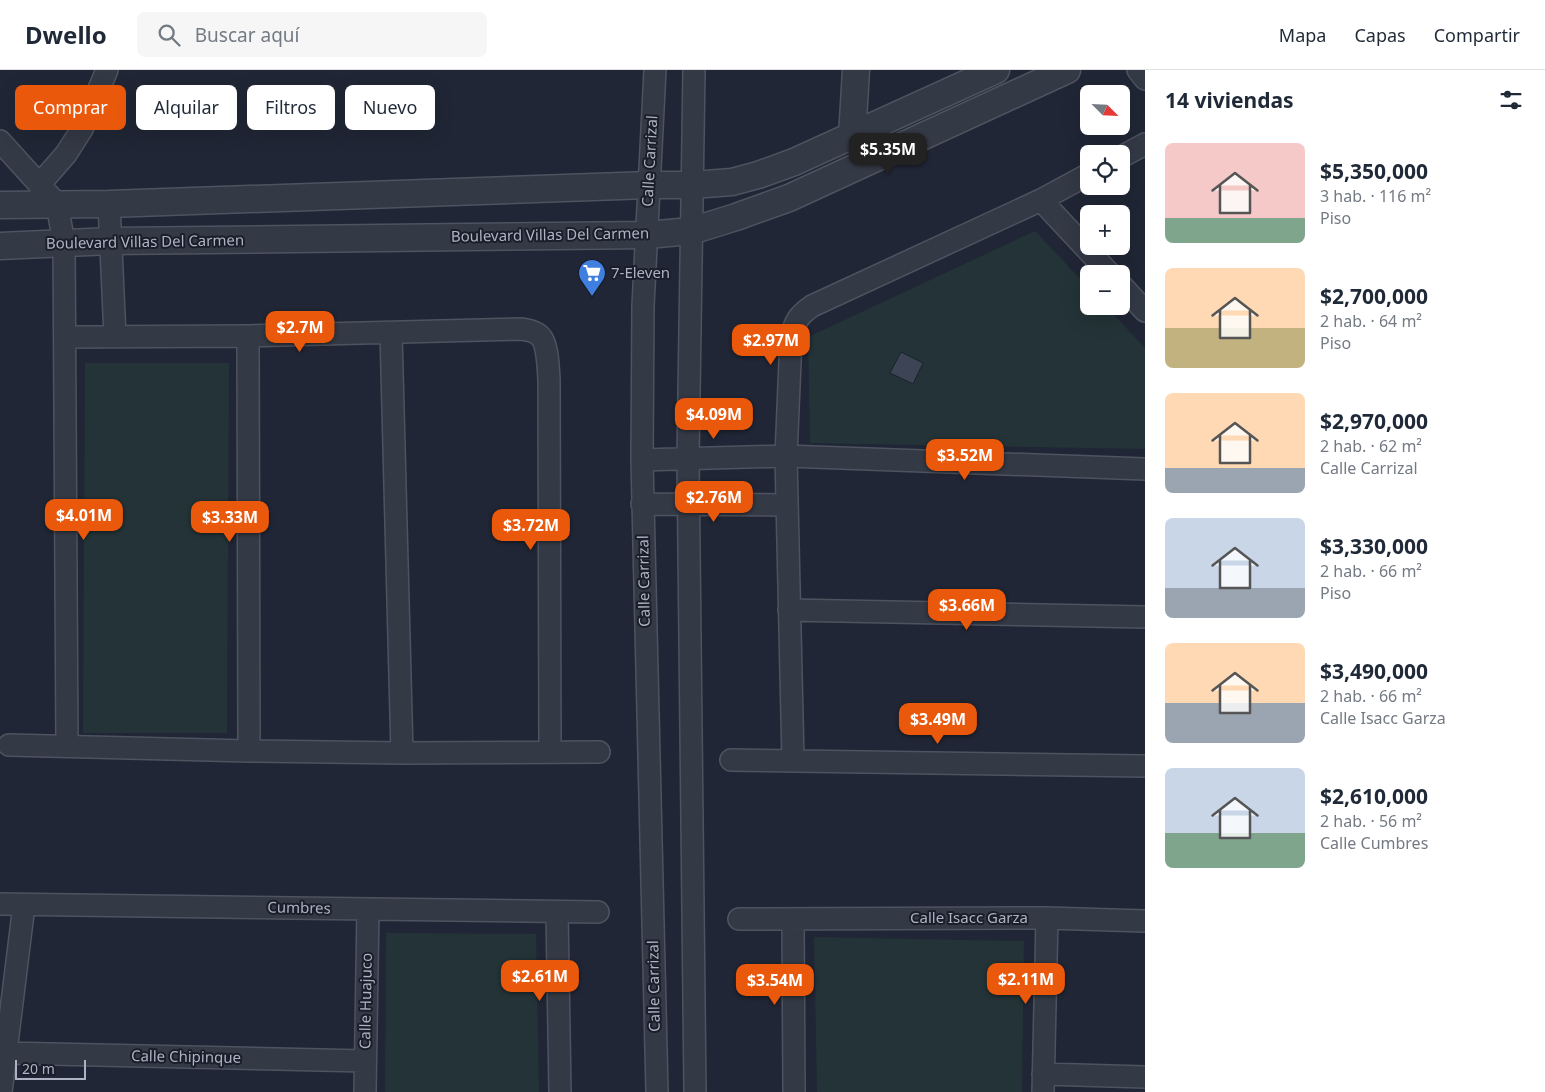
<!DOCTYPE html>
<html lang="es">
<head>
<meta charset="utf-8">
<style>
  body { margin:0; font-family:"Noto Sans",sans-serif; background:#f6f6f7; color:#1f2937; height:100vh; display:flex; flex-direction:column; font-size:19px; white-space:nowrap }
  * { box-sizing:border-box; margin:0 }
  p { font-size:16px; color:#747a83 }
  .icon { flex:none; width:28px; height:28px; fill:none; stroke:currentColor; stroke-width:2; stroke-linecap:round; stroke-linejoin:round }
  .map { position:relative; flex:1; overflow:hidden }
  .panel { display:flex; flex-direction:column; background:#fff; width:400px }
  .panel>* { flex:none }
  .banner { position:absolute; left:15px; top:15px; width:475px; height:45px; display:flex; gap:10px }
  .needle { width:32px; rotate:114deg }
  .tools { position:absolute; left:1080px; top:15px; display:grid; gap:10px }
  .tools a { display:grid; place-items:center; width:50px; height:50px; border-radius:8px; background:#fff; box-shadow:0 5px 20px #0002; font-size:25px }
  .scale { position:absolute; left:15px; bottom:12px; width:71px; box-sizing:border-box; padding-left:5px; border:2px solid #adb3c2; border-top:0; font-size:14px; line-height:18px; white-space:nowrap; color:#adb3c2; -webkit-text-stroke:4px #191e2a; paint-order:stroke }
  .price { position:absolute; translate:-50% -42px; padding:0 11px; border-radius:10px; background:#ea580c; color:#fff; font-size:16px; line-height:32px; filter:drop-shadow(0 1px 2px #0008) }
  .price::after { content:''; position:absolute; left:50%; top:30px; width:15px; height:11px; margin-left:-8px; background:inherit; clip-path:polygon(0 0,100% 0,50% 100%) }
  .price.current { background:#222; color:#fff }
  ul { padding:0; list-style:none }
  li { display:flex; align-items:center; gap:15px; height:125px; padding:0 20px }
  li span { display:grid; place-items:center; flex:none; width:140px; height:100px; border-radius:8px; color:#555 }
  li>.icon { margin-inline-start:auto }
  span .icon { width:60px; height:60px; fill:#fffc; stroke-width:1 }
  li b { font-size:21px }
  h2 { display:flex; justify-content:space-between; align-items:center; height:60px; padding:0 20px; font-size:21px }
  .pill { padding:0 18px; border-radius:8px; background:#fff; box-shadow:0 5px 20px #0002; font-size:18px; line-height:45px }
  .pill.current { background:#ea580c; color:#fff }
  header { display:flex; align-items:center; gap:30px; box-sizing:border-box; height:70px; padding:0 25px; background:#fff; border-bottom:1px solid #e0e1e3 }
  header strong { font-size:24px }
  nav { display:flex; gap:28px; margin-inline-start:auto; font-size:18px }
  .search { width:350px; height:45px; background:#f6f6f7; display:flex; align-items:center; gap:12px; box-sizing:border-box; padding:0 18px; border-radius:8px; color:#747a83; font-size:19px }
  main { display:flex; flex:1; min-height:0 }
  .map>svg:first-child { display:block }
</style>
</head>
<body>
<header>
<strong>Dwello</strong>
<div class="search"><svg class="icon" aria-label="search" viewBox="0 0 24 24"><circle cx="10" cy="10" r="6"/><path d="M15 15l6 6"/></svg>Buscar aquí</div>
<nav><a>Mapa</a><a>Capas</a><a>Compartir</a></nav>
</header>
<main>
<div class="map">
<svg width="1145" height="1022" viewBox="0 0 1145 1022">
  <rect width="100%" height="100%" fill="#202635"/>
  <path fill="#233337" d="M1035,161L1089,218V236H1106L1145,278V379L810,373L808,267Z
    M85,293H229L227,663H83Z
    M386,863L536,864L539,1022H385Z
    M814,867L1024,871L1022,1022H817Z"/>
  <path fill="#3c4455" stroke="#1b202c" d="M901,282L923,293L913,314L890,303Z"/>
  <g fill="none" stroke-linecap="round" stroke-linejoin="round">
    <defs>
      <path id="minor" d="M655,0L643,236L642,390L657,1022
        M694,0L688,388L695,1022
        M1138,0L1145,9
        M0,71L57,134L64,173L67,675
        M1121,87L1145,74
        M39,115L66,84L82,59L107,0
        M1041,130L1110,204
        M109,134L115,267
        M1121,215L1145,241
        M391,263L402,683
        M248,266L249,681
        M65,267L248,266L521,259C527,260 535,261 540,266C548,274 548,297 549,309L550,682
        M642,390L786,386L1145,399
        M642,434L786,435
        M789,540L1145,547
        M9,675L249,681L402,683L599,682
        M731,690L1145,696
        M793,691L786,386L791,268C795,251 798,246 812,236L1041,130L1089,104
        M0,834L598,842
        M557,842L560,1022
        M739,849L1047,848L1145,851
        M793,850L794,1022
        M6,983L365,991
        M1043,1004L1145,1007
        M1,1022L24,835
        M365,1022L368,839
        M1043,1022L1047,848"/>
      <path id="tertiary" d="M852,67L856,0
        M0,135L109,134L649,115H692L732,112L758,105L794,92L996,0
        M0,176L111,171L647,165L691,161L736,147L789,128L1067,0"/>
    </defs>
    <use href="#minor" stroke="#4e5360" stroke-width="24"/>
    <use href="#tertiary" stroke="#4e5360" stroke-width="29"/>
    <use href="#minor" stroke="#333945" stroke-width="21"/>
    <use href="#tertiary" stroke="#333945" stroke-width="26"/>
  </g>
  <defs>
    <symbol id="supermarket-pin" viewBox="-11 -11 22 30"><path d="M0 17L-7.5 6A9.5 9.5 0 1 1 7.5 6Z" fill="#3f7fe0" stroke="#191e2a"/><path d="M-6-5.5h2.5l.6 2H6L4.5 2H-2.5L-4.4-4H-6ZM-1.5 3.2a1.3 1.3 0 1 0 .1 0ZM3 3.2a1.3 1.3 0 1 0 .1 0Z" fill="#fff"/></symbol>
  </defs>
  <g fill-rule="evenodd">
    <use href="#supermarket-pin" x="576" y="187" width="32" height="43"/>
  </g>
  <g text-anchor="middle" stroke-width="4" stroke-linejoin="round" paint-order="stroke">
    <g font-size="15" fill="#adb3c2" stroke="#191e2a">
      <text transform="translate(650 91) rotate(-87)" y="5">Calle Carrizal</text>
      <text transform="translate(550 165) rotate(-1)" y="5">Boulevard Villas Del Carmen</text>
      <text transform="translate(145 172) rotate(-1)" y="5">Boulevard Villas Del Carmen</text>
      <text transform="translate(644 511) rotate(-91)" y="5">Calle Carrizal</text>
      <text transform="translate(299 838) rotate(1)" y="5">Cumbres</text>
      <text x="969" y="853">Calle Isacc Garza</text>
      <text transform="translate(654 916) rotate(-91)" y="5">Calle Carrizal</text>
      <text transform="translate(366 931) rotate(-89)" y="5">Calle Huajuco</text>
      <text transform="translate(186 987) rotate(1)" y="5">Calle Chipinque</text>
    </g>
    <g font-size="15" fill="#adb3c2" stroke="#191e2a" text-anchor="start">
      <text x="611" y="208">7-Eleven</text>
    </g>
  </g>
</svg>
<div class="tools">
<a><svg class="needle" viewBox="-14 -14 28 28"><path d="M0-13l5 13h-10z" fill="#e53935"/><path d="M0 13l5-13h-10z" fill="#747a83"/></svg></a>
<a><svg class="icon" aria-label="locate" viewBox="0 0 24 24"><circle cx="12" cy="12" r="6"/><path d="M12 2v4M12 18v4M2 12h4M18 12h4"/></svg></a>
<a>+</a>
<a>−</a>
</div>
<div class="scale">20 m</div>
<b class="price current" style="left:888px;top:105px">$5.35M</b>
<b class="price" style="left:300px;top:283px">$2.7M</b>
<b class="price" style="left:771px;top:296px">$2.97M</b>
<b class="price" style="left:714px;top:370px">$4.09M</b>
<b class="price" style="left:965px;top:411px">$3.52M</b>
<b class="price" style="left:714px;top:453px">$2.76M</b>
<b class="price" style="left:84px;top:471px">$4.01M</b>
<b class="price" style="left:230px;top:473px">$3.33M</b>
<b class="price" style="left:531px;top:481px">$3.72M</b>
<b class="price" style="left:967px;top:561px">$3.66M</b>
<b class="price" style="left:938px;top:675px">$3.49M</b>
<b class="price" style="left:540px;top:932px">$2.61M</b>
<b class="price" style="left:1026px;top:935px">$2.11M</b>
<b class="price" style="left:775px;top:936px">$3.54M</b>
<div class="banner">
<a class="pill current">Comprar</a>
<a class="pill">Alquilar</a>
<a class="pill">Filtros</a>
<a class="pill">Nuevo</a>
</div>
</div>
<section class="panel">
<h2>14 viviendas<svg class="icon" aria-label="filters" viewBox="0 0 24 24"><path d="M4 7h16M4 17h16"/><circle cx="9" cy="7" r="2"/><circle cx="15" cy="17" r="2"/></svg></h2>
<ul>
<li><span style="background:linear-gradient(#f6c9c9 75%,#7fa58c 0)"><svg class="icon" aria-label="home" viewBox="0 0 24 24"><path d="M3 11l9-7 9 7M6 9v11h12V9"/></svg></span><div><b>$5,350,000</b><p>3 hab. · 116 m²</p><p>Piso</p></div></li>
<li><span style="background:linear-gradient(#ffd9b3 60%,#c2b280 0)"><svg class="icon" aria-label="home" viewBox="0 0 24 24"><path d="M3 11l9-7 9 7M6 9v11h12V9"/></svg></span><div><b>$2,700,000</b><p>2 hab. · 64 m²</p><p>Piso</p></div></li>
<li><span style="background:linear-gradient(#ffd9b3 75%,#9aa5b1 0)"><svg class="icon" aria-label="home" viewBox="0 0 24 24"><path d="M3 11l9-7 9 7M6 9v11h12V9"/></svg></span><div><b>$2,970,000</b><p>2 hab. · 62 m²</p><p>Calle Carrizal</p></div></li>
<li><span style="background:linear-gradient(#c9d6e8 70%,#9aa5b1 0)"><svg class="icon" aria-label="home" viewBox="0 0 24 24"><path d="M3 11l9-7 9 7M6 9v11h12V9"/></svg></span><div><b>$3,330,000</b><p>2 hab. · 66 m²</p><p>Piso</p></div></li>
<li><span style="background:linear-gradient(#ffd9b3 60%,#9aa5b1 0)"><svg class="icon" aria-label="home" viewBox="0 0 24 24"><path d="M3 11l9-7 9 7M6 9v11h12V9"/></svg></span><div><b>$3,490,000</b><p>2 hab. · 66 m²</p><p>Calle Isacc Garza</p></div></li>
<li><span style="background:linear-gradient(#c9d6e8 65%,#7fa58c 0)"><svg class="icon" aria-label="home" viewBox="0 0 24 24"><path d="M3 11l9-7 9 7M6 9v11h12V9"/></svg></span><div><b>$2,610,000</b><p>2 hab. · 56 m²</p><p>Calle Cumbres</p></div></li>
</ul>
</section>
</main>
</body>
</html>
